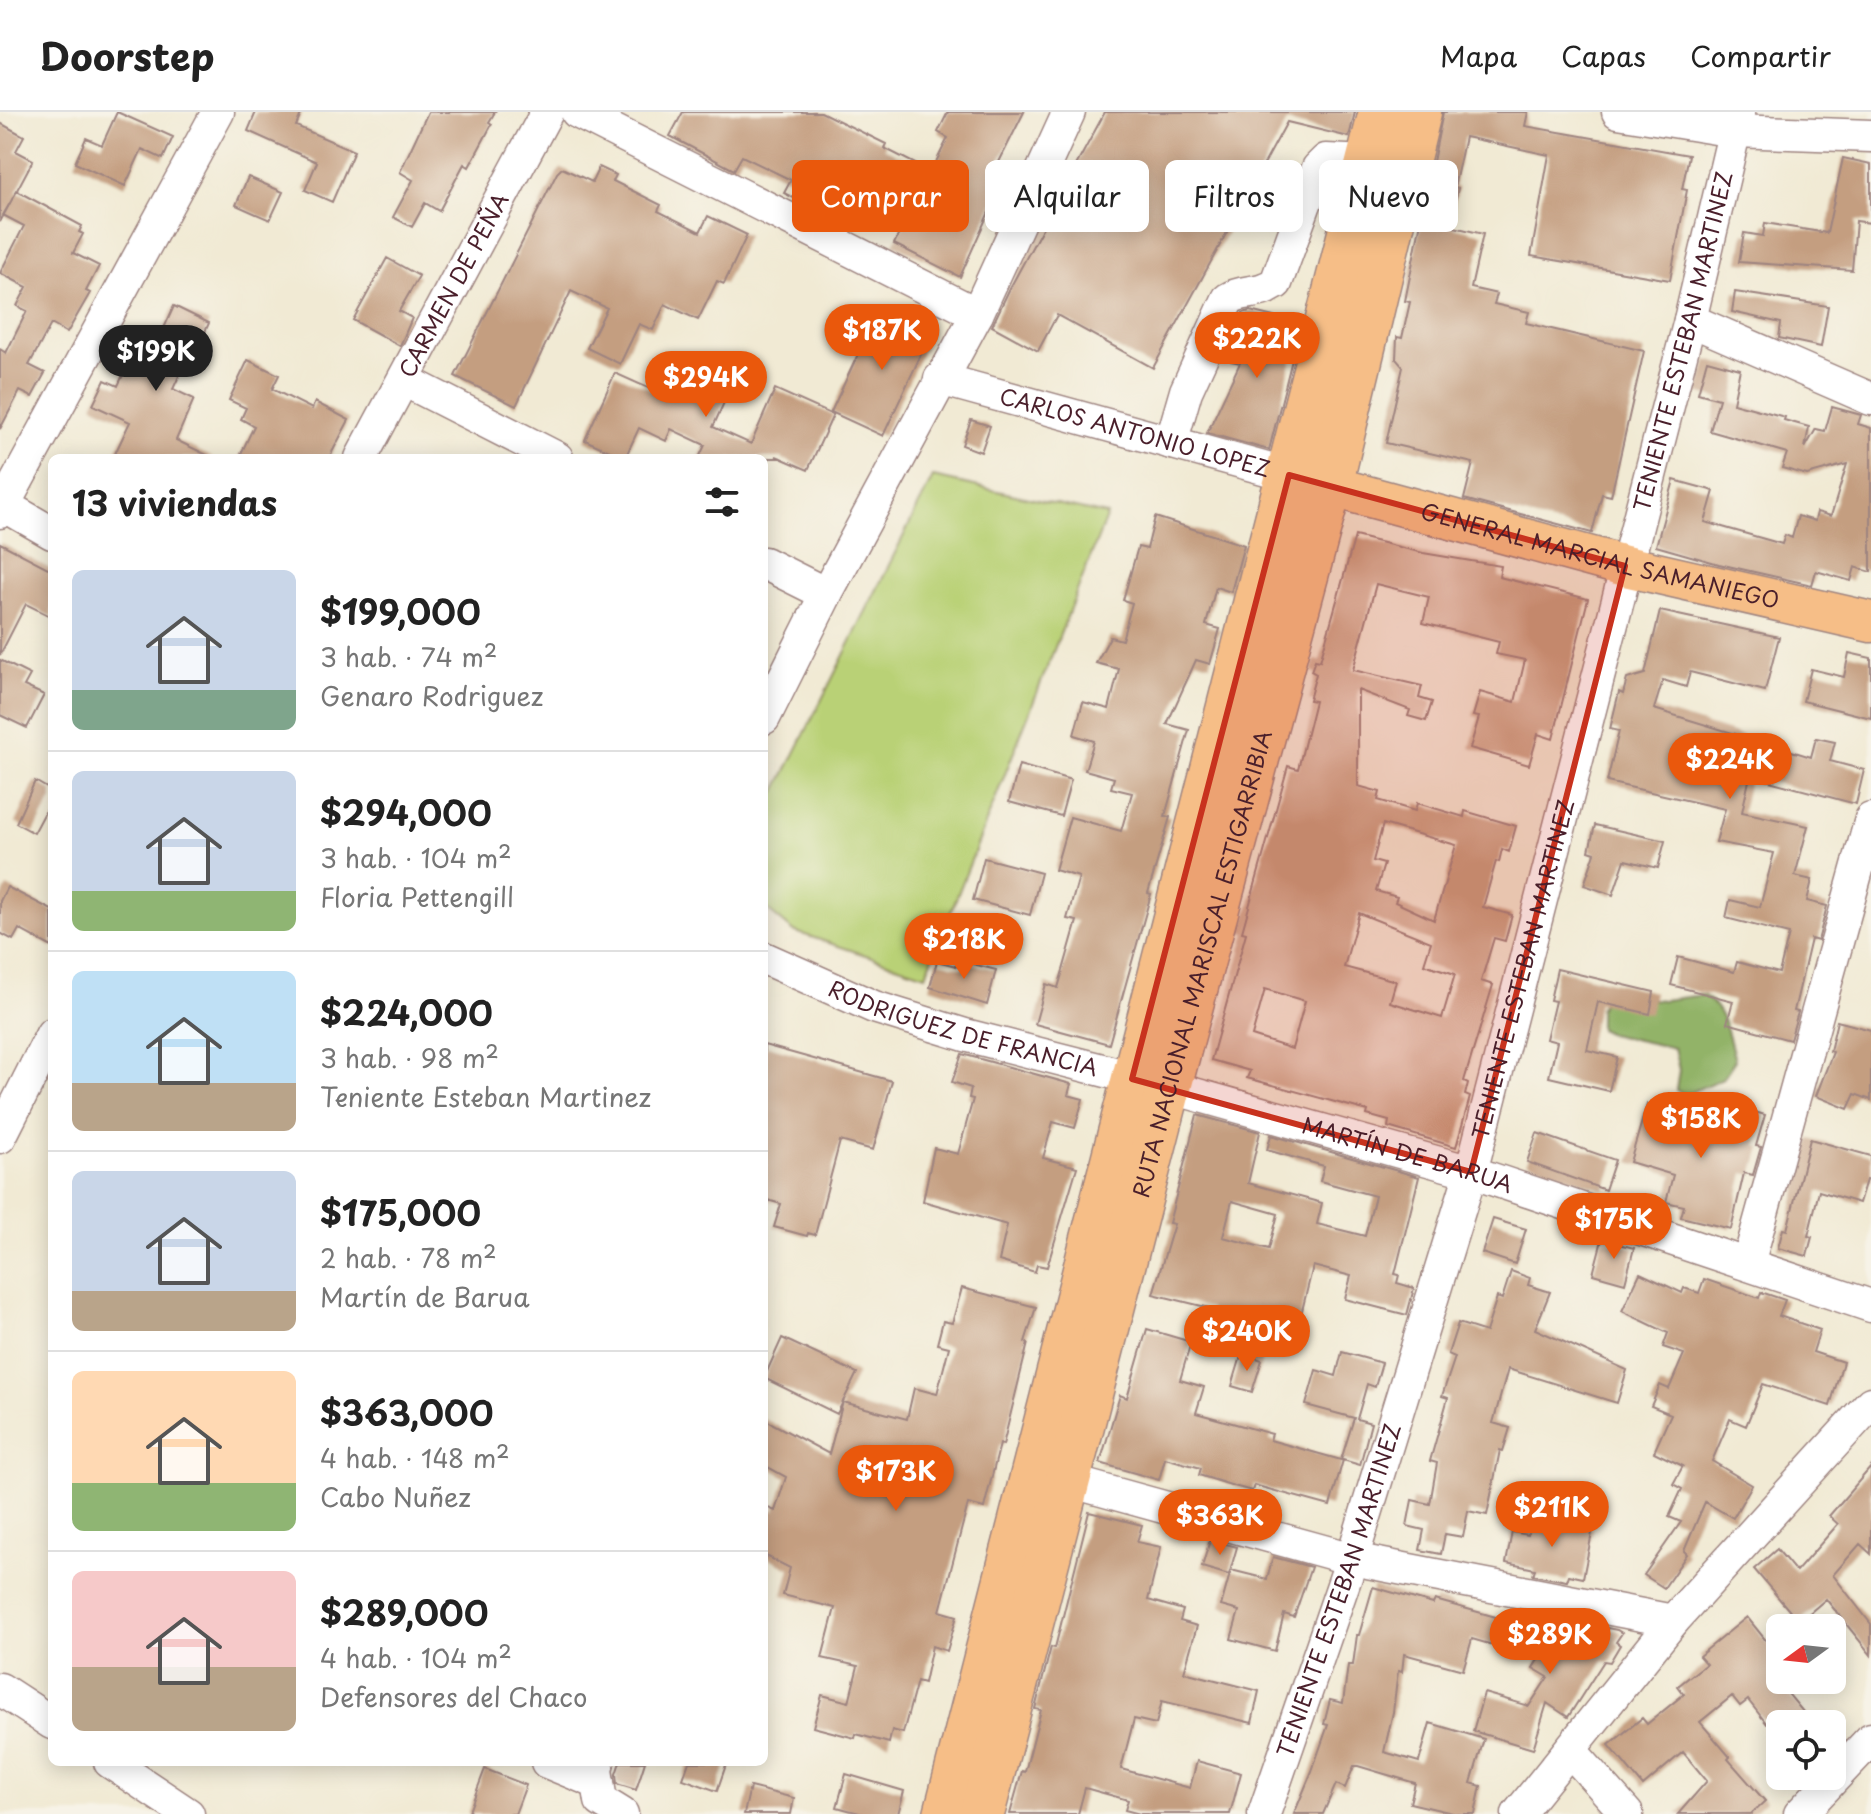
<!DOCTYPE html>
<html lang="es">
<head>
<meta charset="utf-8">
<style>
  body { margin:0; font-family:"Playpen Sans",sans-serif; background:#f6f6f6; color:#222; height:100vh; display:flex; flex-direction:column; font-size:30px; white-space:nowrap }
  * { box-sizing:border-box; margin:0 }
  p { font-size:26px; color:#767676 }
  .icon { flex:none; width:44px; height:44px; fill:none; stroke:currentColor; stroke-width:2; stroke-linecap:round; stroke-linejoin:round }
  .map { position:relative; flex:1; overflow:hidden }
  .panel { position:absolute; left:48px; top:342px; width:720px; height:1312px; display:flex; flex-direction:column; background:#fff; border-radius:12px; box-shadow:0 4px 20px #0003 }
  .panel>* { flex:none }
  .banner { position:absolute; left:792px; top:48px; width:760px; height:72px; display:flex; gap:16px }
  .needle { width:52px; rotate:255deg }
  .buttons { position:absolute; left:1766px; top:1502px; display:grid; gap:16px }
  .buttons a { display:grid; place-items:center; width:80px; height:80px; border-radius:12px; background:#fff; box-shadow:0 4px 20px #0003; font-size:40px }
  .price { position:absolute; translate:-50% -68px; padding:0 18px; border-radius:28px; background:#ea580c; color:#fff; font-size:26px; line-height:52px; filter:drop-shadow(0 2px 4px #0008) }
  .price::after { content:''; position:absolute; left:50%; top:48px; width:24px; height:18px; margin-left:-12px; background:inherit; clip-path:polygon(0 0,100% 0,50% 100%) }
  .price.selected { background:#222; color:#fff }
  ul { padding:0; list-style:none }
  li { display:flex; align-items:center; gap:24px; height:200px; padding:0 24px }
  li+li { border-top:2px solid #e0e0e0 }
  li span { display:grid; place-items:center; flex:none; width:224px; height:160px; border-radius:12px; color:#555 }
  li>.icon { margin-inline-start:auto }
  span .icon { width:96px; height:96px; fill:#fffc; stroke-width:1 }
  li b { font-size:34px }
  h2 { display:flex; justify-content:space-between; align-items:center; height:96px; padding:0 24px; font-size:34px }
  .chip { padding:0 28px; border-radius:12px; background:#fff; box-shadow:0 4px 20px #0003; font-size:28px; line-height:72px }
  .chip.selected { background:#ea580c; color:#fff }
  header { display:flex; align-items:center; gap:48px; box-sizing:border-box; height:112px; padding:0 40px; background:#fff; border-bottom:2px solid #e0e0e0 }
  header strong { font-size:38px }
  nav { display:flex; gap:44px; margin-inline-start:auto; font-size:28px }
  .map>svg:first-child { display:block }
</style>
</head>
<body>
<header>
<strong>Doorstep</strong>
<nav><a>Mapa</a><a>Capas</a><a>Compartir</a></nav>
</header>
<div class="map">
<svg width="1871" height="1702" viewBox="0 0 1871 1702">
  <rect width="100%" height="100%" fill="#f7f3e8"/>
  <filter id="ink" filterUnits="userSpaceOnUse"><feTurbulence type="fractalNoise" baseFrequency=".0125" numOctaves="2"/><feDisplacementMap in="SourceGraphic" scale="16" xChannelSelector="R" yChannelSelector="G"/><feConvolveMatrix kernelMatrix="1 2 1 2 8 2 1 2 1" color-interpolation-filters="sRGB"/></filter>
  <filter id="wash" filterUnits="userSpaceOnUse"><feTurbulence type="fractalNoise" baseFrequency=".006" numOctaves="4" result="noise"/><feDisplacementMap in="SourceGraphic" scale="32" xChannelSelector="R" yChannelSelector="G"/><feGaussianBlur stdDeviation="1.8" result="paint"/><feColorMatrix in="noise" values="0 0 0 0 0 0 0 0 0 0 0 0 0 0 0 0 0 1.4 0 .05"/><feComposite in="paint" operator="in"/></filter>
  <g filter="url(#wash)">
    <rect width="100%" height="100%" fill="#f1ead4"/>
    <path fill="#b9d176" stroke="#827850" stroke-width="2" d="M933,365L1107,403L926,863L793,819L764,795V703Z"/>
    <path fill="#92b367" stroke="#6e6949" stroke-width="2" d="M1703,883C1725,897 1728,924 1735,948L1723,966L1685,983L1676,978L1679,958L1674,936L1609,922L1599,917V897L1603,888L1612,884L1663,888Z"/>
    <g id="blocks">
      <path fill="#c49e80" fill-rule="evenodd" d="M117,0L173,25L163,47L142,37L125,74L75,51L86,26L102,33Z
        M256,0H302L296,14L354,39L332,90L305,78L317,50L248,19Z
        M428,0H495L489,10L492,12L469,55L464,52L439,99L425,91L412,115L393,105L413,68L400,60Z
        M683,0H821L886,32L884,36L931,60L948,26L938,20L948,0H1024L999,50L1015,58L998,93L993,91L960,165L894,132L910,99L867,79L850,115L784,81L791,68L742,44L734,58L670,24Z
        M1105,0H1355L1349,25L1287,10L1153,256L1057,203L1038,239L992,214L1010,176Z
        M1443,0H1528L1525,14L1689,43L1682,77L1687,78L1670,168L1531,144L1549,43L1465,25L1454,75L1458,76L1450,114L1483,122L1471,176L1497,182L1494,192L1529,200L1526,211L1644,239L1611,384L1602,382L1592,421L1464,387L1473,351L1386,331L1403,255L1396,247L1397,225L1402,226L1410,190L1405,189Z
        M0,11L24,24L16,39L33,48L0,110Z
        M1843,46L1871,52V111L1856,109L1852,158L1739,150L1744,121L1763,124L1765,111L1827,121Z
        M599,55L616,63L613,69L661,93L658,99L700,120L708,104L747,123L724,172L717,169L698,208L665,192L653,218L639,212L620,252L587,236L607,196L571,179L516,294L455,264L557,61L562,56L592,70Z
        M248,65L283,80L270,108L236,93Z
        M17,79L82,114L79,120L83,122L73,141L99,154L86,179L90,181L67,221L51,212L29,253L45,261L32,285L20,279L0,317V237L6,241L27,199L17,194L27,175L0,161L24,114L3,103Z
        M387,146L419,164L399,199L412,206L400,234L353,208Z
        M1735,180L1828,194L1821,235L1779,226L1781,211L1732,200Z
        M174,194L209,211L197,238L192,236L173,277L194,287L176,328L213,346H113L130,310L93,293L105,268L118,274L140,226L156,234Z
        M880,195L932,219L883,324L831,300Z
        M1250,199L1301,212L1269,338L1207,321L1240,251L1231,249L1243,201Z
        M685,246L734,268L713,315L751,332L775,277L833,303L808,358L776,344L781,346H699L705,333L671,317L666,329L639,316L625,346L585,328L615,261L668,285Z
        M248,248L279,263L272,277L312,297L315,290L349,308L329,346H239L254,314L241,307L246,296L229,288Z
        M1707,248L1740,257L1733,291L1785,305L1784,308L1809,315L1805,336L1816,317L1825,319L1832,295L1861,303L1858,312L1871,316V460L1855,455L1851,469L1816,459L1812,473L1719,452L1656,434L1674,368L1714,379L1705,410L1782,432L1785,423L1792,426L1798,404L1815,409L1817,400L1831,404L1847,352L1807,363L1782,356L1787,341L1710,319L1719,287L1698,281Z
        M971,308L990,314L981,340L962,333Z
        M1155,405L1244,433L1231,480L1216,475L1206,513L1220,517L1210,552L1196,548L1167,612L1189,618L1165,704L1170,705L1148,781L1151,782L1109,932L1035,912L1046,872L1058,876L1077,809L1067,807L1079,765L1055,758L1070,705L1121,719L1132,681L1111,676L1114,666L1085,658L1094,629L1074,623L1083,590L1109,597L1119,557L1096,551L1110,525L1122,528L1132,491L1123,488L1138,435L1147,437Z
        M1355,424L1423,441L1501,454L1499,465L1588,487L1553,627L1538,622L1529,653L1470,636L1479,605L1473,604L1480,580L1515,590L1525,548L1496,542L1499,530L1423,511L1429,485L1376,472L1353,558L1422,574L1419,586L1432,590L1426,609L1408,604L1410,598L1358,578V674L1380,680L1378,688L1415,699L1417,691L1464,705L1465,699L1516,714L1509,740L1502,737L1499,750L1496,749L1483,795L1512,803L1505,829L1494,826L1481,869L1493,873L1464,969L1468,971L1465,983L1470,985L1456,1035L1388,1015L1389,1009L1367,1003L1368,999L1247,966L1250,959L1211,948L1246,821L1242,820L1288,654L1298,657L1315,589L1309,588L1316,562L1311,559L1315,548L1320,549ZM1383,712L1456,733L1434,808L1395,790L1397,785L1376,779L1384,752L1373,749ZM1359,801L1431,830L1424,852L1455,862L1442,906L1390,890L1396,869L1344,855ZM1265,877L1305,889L1292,937L1252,924Z
        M0,431L52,458V505L26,492L0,543Z
        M1660,499L1779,525L1765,579L1690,560L1686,575L1663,568L1654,597L1811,645L1816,626L1835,630L1830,649L1864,658L1856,692L1750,664L1742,700L1808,714L1795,764L1812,768L1807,789L1827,794L1818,829L1811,827L1794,899L1798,900L1790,928L1727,911L1733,889L1671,873L1678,845L1734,860L1737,850L1779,861L1789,822L1726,806L1730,788L1760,795L1774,741L1716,730L1725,697L1607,670L1619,619L1610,617L1619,580L1623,582L1627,567L1645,562Z
        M1849,541L1871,546V606L1803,589L1811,557L1844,565Z
        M0,548L30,563L24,574L44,583L27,616L0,603Z
        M1019,653L1071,668L1061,704L1009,690Z
        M35,669L52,679V687L34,721L16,711Z
        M1595,713L1665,729L1658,756L1625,748L1613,783L1584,773L1595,741L1589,739Z
        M984,746L1041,761L1030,803L973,788Z
        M7,775L52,798V835L19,817L13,828L0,821V789Z
        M937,849L963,856L965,850L996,858L987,893L930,875Z
        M1557,857L1654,880L1650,902L1598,890L1587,938L1617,945L1609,979L1549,965L1557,930L1546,927L1555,889L1550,888Z
        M1837,909L1871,918V988L1855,982L1848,997L1816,984L1833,940L1830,939Z
        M764,933L892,969L873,1038L840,1029L815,1123L808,1121L807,1124L774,1115L781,1092L764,1087Z
        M962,942L1071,972L1068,983L1083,987L1075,1016L1053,1010L1043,1046L1077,1055L1047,1155L1037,1153L1035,1160L999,1149L1007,1113L923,1089L934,1036L958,1042L973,987L969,986L971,976L952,970Z
        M1647,992L1677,1001L1675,1007L1719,1020L1728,992L1765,1003L1756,1034L1761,1035L1753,1063L1744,1061L1731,1117L1681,1105L1684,1094L1666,1090L1673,1063L1630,1050Z
        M1197,1003L1260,1020L1248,1071L1322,1091L1317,1112L1365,1124L1375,1084L1320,1069L1324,1054L1267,1038L1271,1023L1419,1065L1395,1162L1399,1163L1397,1171L1414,1176L1407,1203L1345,1187L1351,1164L1313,1154L1297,1219L1251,1207L1242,1243L1201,1232L1210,1196L1153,1182L1174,1112L1169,1111ZM1232,1089L1278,1102L1269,1137L1223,1125Z
        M1537,1021L1615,1048L1605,1078L1527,1050Z
        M1810,1027L1871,1044V1069L1866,1068L1859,1091L1819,1079L1808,1124L1812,1125L1807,1144L1778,1136L1783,1117L1787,1118Z
        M1493,1107L1526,1117L1515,1152L1482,1141Z
        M1602,1128L1634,1136L1625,1171L1593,1162Z
        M1511,1159L1530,1166L1528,1173L1550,1180L1535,1217L1627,1258L1617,1291L1508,1257L1493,1311L1510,1316L1503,1339L1500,1338L1487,1403L1468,1399L1463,1425L1445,1422L1441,1442L1420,1438L1424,1418L1407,1414L1412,1388L1430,1392L1437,1351L1430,1349L1448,1286L1442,1284L1455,1245L1448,1242L1458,1211L1486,1220L1497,1185L1502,1187Z
        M1640,1161L1682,1181L1684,1176L1699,1181L1704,1167L1759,1186L1761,1180L1785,1188L1779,1204L1820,1218L1813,1240L1843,1250L1830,1294L1763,1272L1746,1314L1730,1307L1712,1349L1752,1373L1733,1406L1705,1390L1684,1439L1687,1442L1664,1476L1644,1463L1681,1410L1669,1405L1682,1377L1673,1372L1683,1354L1654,1340L1671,1302L1651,1294L1660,1273L1669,1277L1684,1242L1663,1235L1668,1221L1622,1199Z
        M962,1176L1036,1195L1025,1230L1028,1231L1003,1333L1000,1332L984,1396L968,1392L940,1499L957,1504L947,1539L932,1534L924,1571L917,1569L903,1621L892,1618L889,1631L856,1622L855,1626L813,1615L822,1583L849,1590L858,1554L822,1546L835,1496L783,1483L790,1456L764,1443V1394L775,1399L786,1365L764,1353V1307L829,1342L843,1290L907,1307L914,1276L937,1282L949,1235L937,1232L943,1209L952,1211Z
        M1147,1217L1191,1230L1180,1268L1204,1275L1196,1301L1272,1322L1270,1328L1341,1348L1354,1306L1306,1293L1316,1258L1336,1264L1342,1240L1382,1251L1375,1275L1367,1272L1357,1307L1371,1311L1360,1353L1343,1348L1330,1394L1254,1373L1252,1379L1234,1374L1199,1363L1201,1356L1165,1346L1159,1368L1100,1351L1120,1283L1127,1286Z
        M782,1226L857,1261L837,1302L764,1266Z
        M1242,1241L1262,1248L1252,1280L1232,1274Z
        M1871,1355V1442L1860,1432L1833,1463L1871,1512V1543L1826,1487L1799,1510L1754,1457L1777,1437L1796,1460L1838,1412L1829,1404Z
        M1089,1400L1142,1413L1137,1430L1161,1435L1148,1488L1183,1498L1180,1509L1197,1514L1184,1560L1259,1579L1252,1611L1162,1589L1156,1612L1134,1607L1121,1657L1190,1676L1197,1649L1241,1661L1230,1702H1140L1125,1698L1128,1688L1085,1676L1078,1702H1010L1022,1659L1025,1660L1041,1598L1035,1597L1051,1535L1055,1536Z
        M1532,1403L1593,1416L1583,1466L1569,1463L1567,1469L1533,1463L1535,1457L1506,1451L1512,1420L1528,1423Z
        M1210,1428L1237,1435L1229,1463L1202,1455Z
        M1273,1445L1311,1455L1294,1505L1284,1502L1275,1539L1231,1527L1239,1499L1221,1494L1231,1458L1267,1467Z
        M1373,1475L1433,1492L1435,1488L1503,1507L1496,1534L1472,1527L1463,1558L1404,1542L1402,1560L1398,1559L1393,1600L1384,1640L1419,1650L1430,1611L1484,1627L1471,1671L1481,1674L1475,1702H1457L1410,1691L1415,1671L1358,1654H1354L1345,1676L1336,1672L1323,1702H1294L1312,1659L1328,1613L1324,1612L1330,1588L1343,1591L1348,1553H1353L1357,1523H1359Z
        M1523,1499L1617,1518L1622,1521L1616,1530L1620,1533L1610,1550L1604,1549L1568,1605L1547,1591L1533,1637L1473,1619L1484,1581L1529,1594L1548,1565L1533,1556L1549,1530L1516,1521Z
        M1747,1505L1772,1536L1769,1538L1780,1551V1572L1813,1612H1767L1748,1588L1740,1594L1732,1584L1700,1610L1730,1645L1728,1647L1765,1689L1751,1702H1678L1707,1669L1683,1640L1643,1674L1609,1633L1642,1606L1647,1612L1684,1582L1678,1574L1706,1552L1699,1544Z
        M620,1650H645L636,1678L617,1672L616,1662Z
        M689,1650H727L717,1679L683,1667Z
        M485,1657L526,1673L515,1702H468Z
        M846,1662L904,1679L898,1702H863L837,1695Z
        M750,1675L794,1686L791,1702H744Z"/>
    </g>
  </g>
  <g filter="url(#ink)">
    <use href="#blocks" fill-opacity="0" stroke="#9e8480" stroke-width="2"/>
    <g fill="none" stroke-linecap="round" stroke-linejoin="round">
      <defs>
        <g id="minor">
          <path d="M577,0L977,202"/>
          <path d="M1618,0L1734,19L1871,24"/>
          <path d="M1690,208L1871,287"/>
          <path id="s1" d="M940,267L1289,363"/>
          <path d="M404,268L557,346"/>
          <path d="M1171,331L1186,279L1228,187C1244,177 1256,184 1276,171L1318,56L1326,48L1368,50"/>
          <path id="s2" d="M361,346L547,0"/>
          <path d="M0,391L52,421"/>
          <path d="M0,400L218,0"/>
          <path d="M764,451L826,482"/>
          <path d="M764,606L826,482L977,202L1069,0"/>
          <path id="s3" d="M764,846L874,895L965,923L1169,975L1471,1060L1871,1194"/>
          <path d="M0,1025L52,922"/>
          <path d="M1748,1152L1871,707"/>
          <path d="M1069,1369L1352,1447L1673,1509"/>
          <path d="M0,1577L52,1611"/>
          <path d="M1571,1639L1627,1702"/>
          <path d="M110,1650L188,1702"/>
          <path d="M547,1650L598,1671"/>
          <path d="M598,1650L596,1658L601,1689L622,1702"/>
          <path id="s4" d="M1264,1702L1352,1447L1471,1060L1690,208L1739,0"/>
          <path d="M1518,1702L1673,1509L1871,1291"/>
          <path d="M1800,1702L1871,1627"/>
        </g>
        <g id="major">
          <path id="s5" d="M1300,366L1625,454L1871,510"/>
        </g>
        <g id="highway">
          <path d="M946,1702L1381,0"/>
          <path id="s6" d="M982,1702L1169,975L1330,374L1419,0"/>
        </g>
      </defs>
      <use href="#minor" stroke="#9e8480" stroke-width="35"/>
      <use href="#major" stroke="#9e8480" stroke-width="43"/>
      <use href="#highway" stroke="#9e8480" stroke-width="47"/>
      <use href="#minor" stroke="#fff" stroke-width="32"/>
      <use href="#major" stroke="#f6be87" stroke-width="40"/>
      <use href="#highway" stroke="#f6be87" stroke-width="44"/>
    </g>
  </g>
  <path fill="#c8321e" fill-opacity="0.2" stroke="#c8321e" stroke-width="6" stroke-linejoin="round" d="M1289,363L1625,454L1471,1060L1132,967Z"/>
  <g text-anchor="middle" stroke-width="7" stroke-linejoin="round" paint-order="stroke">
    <g font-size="22" fill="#4a1f2b" stroke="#f7f3e8">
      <text dy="8" stroke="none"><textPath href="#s2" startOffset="196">CARMEN DE PEÑA</textPath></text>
      <text dy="8" stroke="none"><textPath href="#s4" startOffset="1532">TENIENTE ESTEBAN MARTINEZ</textPath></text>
      <text dy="8" stroke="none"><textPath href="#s1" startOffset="202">CARLOS ANTONIO LOPEZ</textPath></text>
      <text dy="8" stroke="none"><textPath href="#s5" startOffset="310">GENERAL MARCIAL SAMANIEGO</textPath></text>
      <text dy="8" stroke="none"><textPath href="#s6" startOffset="878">RUTA NACIONAL MARISCAL ESTIGARRIBIA</textPath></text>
      <text dy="8" stroke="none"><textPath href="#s4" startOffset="884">TENIENTE ESTEBAN MARTINEZ</textPath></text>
      <text dy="8" stroke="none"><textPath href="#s3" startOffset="212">RODRIGUEZ DE FRANCIA</textPath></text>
      <text dy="8" stroke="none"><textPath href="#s3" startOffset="674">MARTÍN DE BARUA</textPath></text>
      <text dy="8" stroke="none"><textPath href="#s4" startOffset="236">TENIENTE ESTEBAN MARTINEZ</textPath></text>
    </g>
  </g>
</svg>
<div class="buttons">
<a><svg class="needle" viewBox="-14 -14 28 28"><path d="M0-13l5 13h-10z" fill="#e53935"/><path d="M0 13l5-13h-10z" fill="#767676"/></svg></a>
<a><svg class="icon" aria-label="locate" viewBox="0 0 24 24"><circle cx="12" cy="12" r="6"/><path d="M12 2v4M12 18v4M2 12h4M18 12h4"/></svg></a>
</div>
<b class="price" style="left:882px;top:260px">$187K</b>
<b class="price" style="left:1257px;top:268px">$222K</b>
<b class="price selected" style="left:156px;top:281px">$199K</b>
<b class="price" style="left:706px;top:307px">$294K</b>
<b class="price" style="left:1730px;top:689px">$224K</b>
<b class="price" style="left:964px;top:869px">$218K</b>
<b class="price" style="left:1701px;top:1048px">$158K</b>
<b class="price" style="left:1614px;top:1149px">$175K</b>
<b class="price" style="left:1247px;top:1261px">$240K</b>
<b class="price" style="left:896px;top:1401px">$173K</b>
<b class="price" style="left:1552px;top:1437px">$211K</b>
<b class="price" style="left:1220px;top:1445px">$363K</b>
<b class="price" style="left:1550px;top:1564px">$289K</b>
<div class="banner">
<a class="chip selected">Comprar</a>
<a class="chip">Alquilar</a>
<a class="chip">Filtros</a>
<a class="chip">Nuevo</a>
</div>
<section class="panel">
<h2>13 viviendas<svg class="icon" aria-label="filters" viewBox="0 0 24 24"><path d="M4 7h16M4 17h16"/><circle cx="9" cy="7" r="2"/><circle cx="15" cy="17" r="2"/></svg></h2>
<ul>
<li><span style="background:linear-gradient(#c9d6e8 75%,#7fa58c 0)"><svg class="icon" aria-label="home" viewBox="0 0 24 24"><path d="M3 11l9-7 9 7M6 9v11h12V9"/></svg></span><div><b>$199,000</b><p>3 hab. · 74 m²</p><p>Genaro Rodriguez</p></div></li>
<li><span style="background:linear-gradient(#c9d6e8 75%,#8fb573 0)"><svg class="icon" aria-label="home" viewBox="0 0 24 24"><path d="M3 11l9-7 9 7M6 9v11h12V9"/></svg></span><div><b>$294,000</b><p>3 hab. · 104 m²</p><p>Floria Pettengill</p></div></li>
<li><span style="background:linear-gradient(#bfe0f5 70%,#b9a48a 0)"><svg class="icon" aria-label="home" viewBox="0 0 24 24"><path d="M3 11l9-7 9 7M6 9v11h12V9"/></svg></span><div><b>$224,000</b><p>3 hab. · 98 m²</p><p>Teniente Esteban Martinez</p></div></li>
<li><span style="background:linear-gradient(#c9d6e8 75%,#b9a48a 0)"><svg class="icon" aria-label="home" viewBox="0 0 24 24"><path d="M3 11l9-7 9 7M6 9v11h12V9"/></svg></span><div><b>$175,000</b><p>2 hab. · 78 m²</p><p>Martín de Barua</p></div></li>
<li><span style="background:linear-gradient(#ffd9b3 70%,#8fb573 0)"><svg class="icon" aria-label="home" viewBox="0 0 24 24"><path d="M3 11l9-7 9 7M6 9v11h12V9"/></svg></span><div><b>$363,000</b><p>4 hab. · 148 m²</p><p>Cabo Nuñez</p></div></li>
<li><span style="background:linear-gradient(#f6c9c9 60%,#b9a48a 0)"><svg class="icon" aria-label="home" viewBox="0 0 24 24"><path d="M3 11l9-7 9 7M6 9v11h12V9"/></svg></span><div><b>$289,000</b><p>4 hab. · 104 m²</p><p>Defensores del Chaco</p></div></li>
</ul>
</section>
</div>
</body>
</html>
